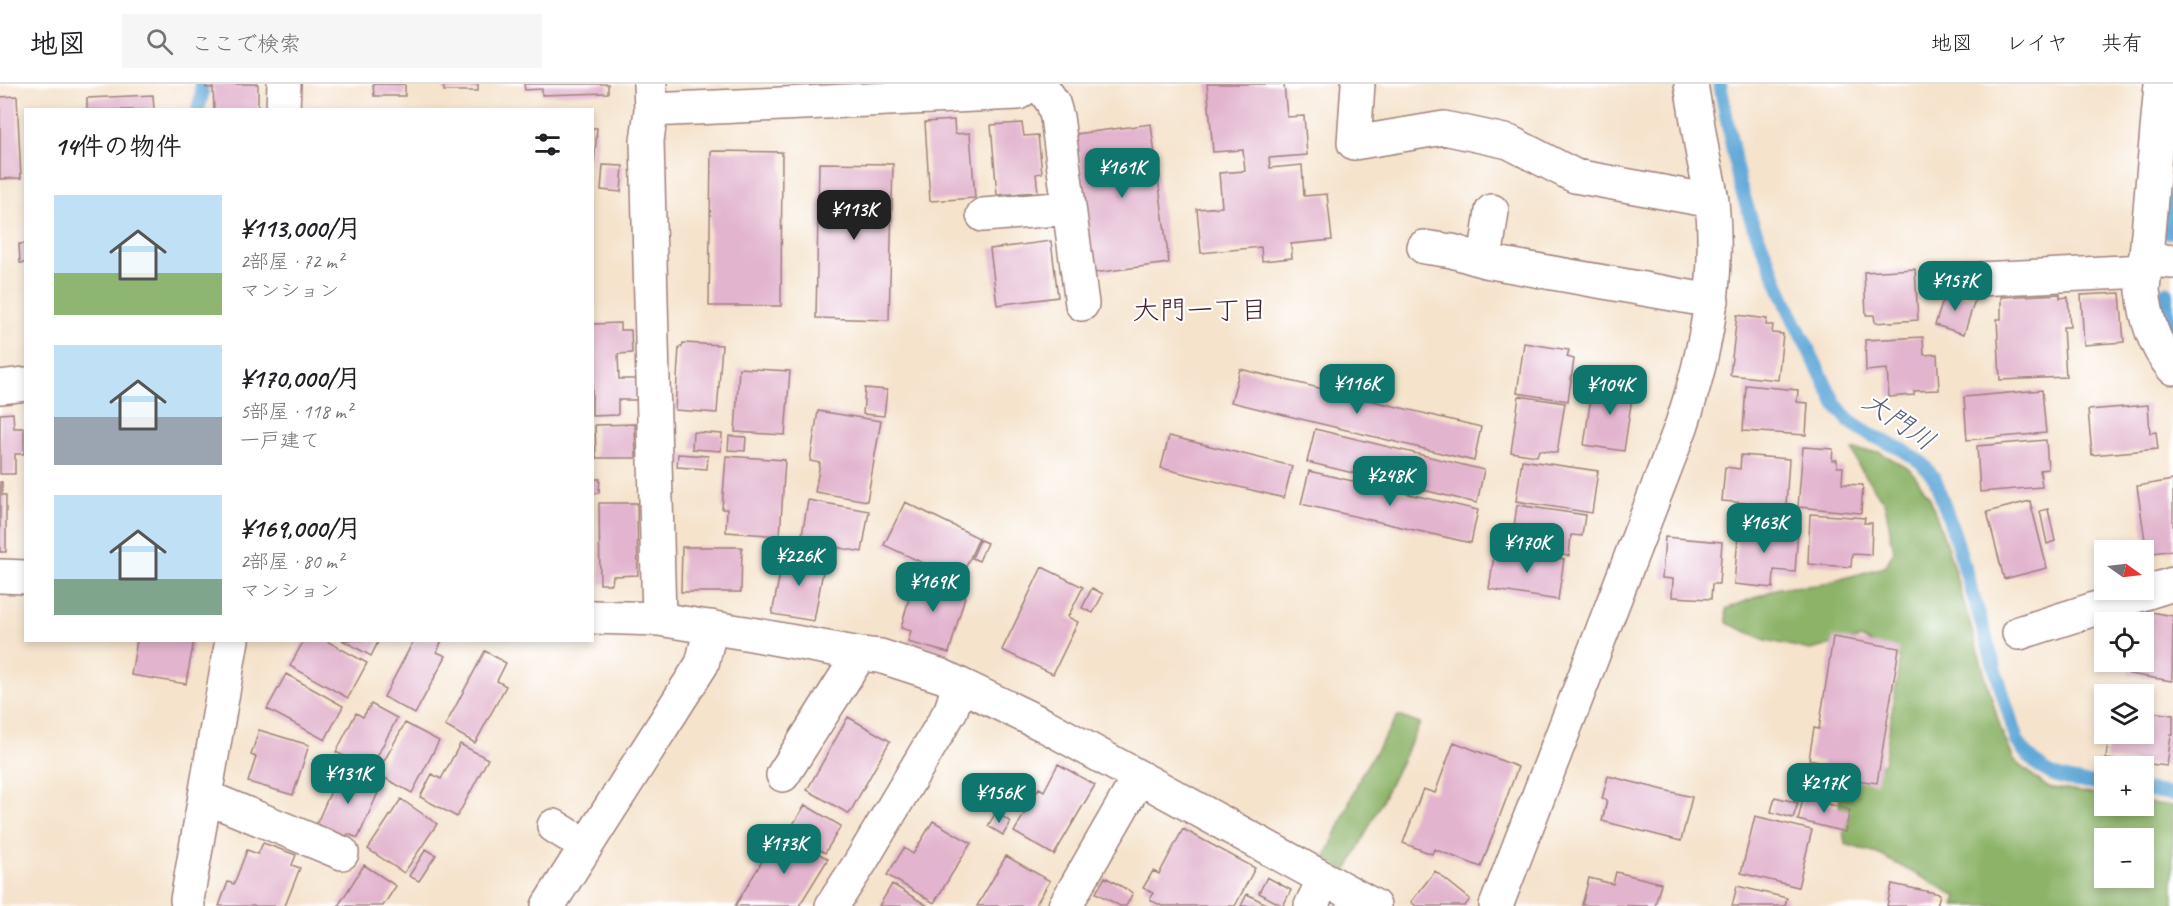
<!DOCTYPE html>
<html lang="ja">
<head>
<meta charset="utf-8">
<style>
  body { margin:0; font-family:Caveat,"Klee One",sans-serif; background:#f6f6f6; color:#202124; height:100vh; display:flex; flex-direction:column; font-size:22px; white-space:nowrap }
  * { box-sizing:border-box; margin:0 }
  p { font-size:20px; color:#757577 }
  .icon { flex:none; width:33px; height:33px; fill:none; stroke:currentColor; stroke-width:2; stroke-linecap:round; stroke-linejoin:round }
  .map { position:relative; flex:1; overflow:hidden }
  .sheet { position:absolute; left:24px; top:24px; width:570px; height:534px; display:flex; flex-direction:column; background:#fff; border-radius:0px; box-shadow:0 3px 9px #0003 }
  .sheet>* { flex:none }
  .needle { width:39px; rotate:104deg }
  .tools { position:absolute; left:2094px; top:456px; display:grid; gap:12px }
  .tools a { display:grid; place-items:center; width:60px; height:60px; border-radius:0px; background:#fff; box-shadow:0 3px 9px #0003; font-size:30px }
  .price { position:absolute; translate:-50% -51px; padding:0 14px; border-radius:12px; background:#0f766e; color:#fff; font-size:20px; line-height:39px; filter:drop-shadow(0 2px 3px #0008) }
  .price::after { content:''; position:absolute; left:50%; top:36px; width:18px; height:14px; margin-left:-9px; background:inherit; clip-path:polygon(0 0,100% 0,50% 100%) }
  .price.active { background:#222; color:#fff }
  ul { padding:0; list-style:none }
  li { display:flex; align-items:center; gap:18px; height:150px; padding:0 30px }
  li span { display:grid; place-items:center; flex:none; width:168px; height:120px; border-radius:0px; color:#555 }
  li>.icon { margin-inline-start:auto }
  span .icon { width:72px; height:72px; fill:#fffc; stroke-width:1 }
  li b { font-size:26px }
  h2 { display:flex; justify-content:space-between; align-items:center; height:72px; padding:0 30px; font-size:26px }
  header { display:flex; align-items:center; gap:36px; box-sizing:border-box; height:84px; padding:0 30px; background:#fff; border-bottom:2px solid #e0e0e0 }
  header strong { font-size:28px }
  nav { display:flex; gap:33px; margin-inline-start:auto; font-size:21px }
  .search { width:420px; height:54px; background:#f6f6f6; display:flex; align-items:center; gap:15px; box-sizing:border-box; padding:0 21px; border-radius:0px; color:#757577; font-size:22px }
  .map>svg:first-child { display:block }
</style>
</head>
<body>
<header>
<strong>地図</strong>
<div class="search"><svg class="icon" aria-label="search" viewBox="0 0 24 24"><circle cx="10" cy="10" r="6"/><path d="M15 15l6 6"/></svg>ここで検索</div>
<nav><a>地図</a><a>レイヤ</a><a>共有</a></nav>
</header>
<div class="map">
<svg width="2173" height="822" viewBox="0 0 2173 822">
  <rect width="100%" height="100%" fill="#fff"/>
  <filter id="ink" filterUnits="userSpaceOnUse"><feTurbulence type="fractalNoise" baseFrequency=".0167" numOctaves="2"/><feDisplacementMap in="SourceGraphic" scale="12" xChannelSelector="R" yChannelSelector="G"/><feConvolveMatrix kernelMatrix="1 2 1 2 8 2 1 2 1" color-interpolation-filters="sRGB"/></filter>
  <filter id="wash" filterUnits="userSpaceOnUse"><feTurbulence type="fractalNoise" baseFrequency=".008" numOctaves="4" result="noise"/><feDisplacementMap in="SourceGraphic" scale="24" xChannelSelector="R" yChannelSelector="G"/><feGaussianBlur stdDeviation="1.35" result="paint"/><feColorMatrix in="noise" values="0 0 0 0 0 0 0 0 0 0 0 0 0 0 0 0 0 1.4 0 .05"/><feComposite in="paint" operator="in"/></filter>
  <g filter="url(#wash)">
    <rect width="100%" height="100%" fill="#f5e3cc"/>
    <path fill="#8cb368" stroke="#6b694a" stroke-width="1.5" fill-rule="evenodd" d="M1853,366L1880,368L1911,386L1930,414L1949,468L2001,646L2014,676L2047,703L2104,712V722H2144V718L2173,722V822H1954L1957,812L1880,771L1845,760L1838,711L1843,699L1884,679L1900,575L1861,554L1810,566L1766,556L1727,539L1726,525L1779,504L1818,501L1885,483L1894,467L1885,420L1858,381ZM2104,754H2144V794H2104Z
      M1398,632L1420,640L1347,787L1325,775L1362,689Z"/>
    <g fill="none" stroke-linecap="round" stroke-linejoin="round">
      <path stroke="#62a9d8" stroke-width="14" d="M1720,0L1739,98L1752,138L1790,228L1836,321L1849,337L1867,349L1903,366L1922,379L1935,395L1955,452L2017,657C2041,694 2063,696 2104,701
        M198,26L202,10L201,0
        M2169,148L2173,106
        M2166,208L2168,232L2173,242
        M2144,706L2173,710"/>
    </g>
    <g id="blocks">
      <path fill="#e2b4cd" d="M206,0H258V26H214L213,4H206Z
        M373,0H405V12H374Z
        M443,0H478V7H444Z
        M524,0H608V9L542,11V5L525,6Z
        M1207,0H1284L1287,33L1304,32L1307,71L1269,74L1270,84L1302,81L1304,112L1327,110L1332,156L1291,160L1292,174L1262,177L1261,163L1201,169L1197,125L1222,123L1219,89L1245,87L1243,66L1213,68Z
        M153,11L154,26H87V14Z
        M17,12L21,94L0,95V13Z
        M954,36L955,50L970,49L975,114L930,117L925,38Z
        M1022,39L1024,52L1038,51L1042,89L1036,90L1038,108L997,111L991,41Z
        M1151,40L1169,179L1094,189L1076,50Z
        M592,44H597L594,82H592Z
        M711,67L782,68L781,222H709Z
        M819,79L893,80L889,236L816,234Z
        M603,81L623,82L621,108L601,106Z
        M1051,157L1058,213L997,221L990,165Z
        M19,160H26V179H20Z
        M1915,185L1918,236L1875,239L1874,231H1866L1864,188Z
        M1946,207L1975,216L1964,250L1935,241Z
        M2120,209L2124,258L2084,261L2081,211Z
        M2060,210V214L2068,213L2070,243H2063L2066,293L2000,296L1997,235H2001V213Z
        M1737,231L1767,235L1766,241H1773L1772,249L1783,250L1778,296L1730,291Z
        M620,239V246H631L632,269L618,270L619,295H637V316H618V331L592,332V240Z
        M1923,253L1924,271L1937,270L1939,306L1914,307V311L1889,313L1887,285L1866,287L1865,256Z
        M683,259L722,261L717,329L675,326L679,263H682Z
        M1524,259L1569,266L1567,273L1574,275L1568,317L1517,309Z
        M739,284L790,287L785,351L735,348Z
        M1240,285L1481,343L1474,377L1231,318Z
        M1604,295L1634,300L1624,367L1584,361L1591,313L1601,314Z
        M1746,301L1798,306L1797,318L1808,319L1806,351L1743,347Z
        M865,304L887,306L884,332L863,330Z
        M2042,306L2046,349L1967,356L1964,313Z
        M1519,312L1565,319L1557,369L1539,366L1537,372L1511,368Z
        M2148,321L2150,349L2156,348L2158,365L2092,371L2088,326Z
        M818,327L881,337L867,417L815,408L820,379L810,377Z
        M13,329L14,344H24V370H15V390H0V330Z
        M635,340L636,374H596L595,341Z
        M1315,345L1484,386L1477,419L1307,378Z
        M693,348L722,350L721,367L692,365Z
        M729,352L746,353L745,367L728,366Z
        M1169,352L1292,382L1284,414L1161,384Z
        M2046,356L2048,385L2040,386L2042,403L1980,408L1977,362Z
        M1803,363L1833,365L1832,376H1837V383H1843L1842,400L1863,401L1861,429L1798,423Z
        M678,370L708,372L707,385L677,383Z
        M1741,371L1789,375L1786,422L1722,417L1725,383L1740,385Z
        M726,372L785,376L780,452L726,448L727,425H722Z
        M1522,376L1598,387L1592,429L1516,417Z
        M1309,387L1478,426L1471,459L1301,420Z
        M592,395H600L599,409H592Z
        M2173,396V466L2147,470L2137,402Z
        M0,398H2V411H6V468H0Z
        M808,416L869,427L862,468L801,457Z
        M2030,417L2047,484L2004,495L1987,428Z
        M905,418L979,454L960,496L884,461Z
        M599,419H637L638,491L613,492L612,500H600Z
        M1517,421L1585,431L1582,452L1571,451L1569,472L1511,464Z
        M2048,425L2055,457L2047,460L2040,427Z
        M1810,430L1865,434L1864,439H1872L1871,471L1852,470L1851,483L1808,480Z
        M1739,441L1798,445L1795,488L1774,486L1773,504L1734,500Z
        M1665,453L1722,458L1719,500H1712L1711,515L1672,513L1673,495L1662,494Z
        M980,456L987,459L979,477L972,474Z
        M682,463H742L741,508H681Z
        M1495,465L1564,475L1558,516L1489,505Z
        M784,469L825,476L814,537L772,530Z
        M1042,483L1083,503L1068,533L1078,538L1053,590L1002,566Z
        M915,491L967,505L949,569L908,558L911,547L901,544Z
        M1092,504L1103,510L1093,529L1082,524Z
        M2145,527L2173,532L2172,597L2129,590L2131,578H2144Z
        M1833,553L1899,564L1877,699L1821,691L1823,678L1809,675L1814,644L1819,645Z
        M137,556H194L186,600L131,591Z
        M304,556H325L367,579L348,614L290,582Z
        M342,556H379L371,572Z
        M414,556H442L437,568L446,572L415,630L384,613Z
        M485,567L506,579L497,597L506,602L475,659L445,642Z
        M286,590L343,622L325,656L267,625Z
        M2115,602L2152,607L2150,628L2173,631V651H2171L2167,682L2106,675L2109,650H2144V610H2114Z
        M371,620L397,634L370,686L336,668L356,629L363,633Z
        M848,633L890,657L849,730L807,706Z
        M405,639L439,657L412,709L377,690Z
        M259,646L309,661L293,711L248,698L256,673L251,671Z
        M1454,658L1518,683L1481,783L1434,765L1432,770L1403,759L1423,705L1435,709Z
        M460,660L488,675L457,733L420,713L432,690L441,695Z
        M1058,680L1095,701L1054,771L1014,748L1039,704L1044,707Z
        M341,684L381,702L358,754L348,750L346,754L316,741Z
        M1608,692L1692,713L1681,757L1602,737L1607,716L1602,715Z
        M1804,711L1828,717L1827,720L1850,726L1845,748L1798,736Z
        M1775,713L1798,719L1793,734L1771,728Z
        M401,715L437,740L404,789L368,765Z
        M805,721L841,742L825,769L789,747Z
        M996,728L1011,738L1003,751L988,742Z
        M1755,732L1812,746L1798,803L1741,789Z
        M933,737L971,759L934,819L887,791L904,764L913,770Z
        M1183,745L1255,784L1235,822H1162L1150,816L1153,809L1143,804L1153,787L1159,790Z
        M781,746L828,775L799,822H735Z
        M263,759L296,771L292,781L300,784L285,822H219L228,798L234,800L247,766L258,770Z
        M426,765L436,771L419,797L409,792Z
        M1006,772L1050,797L1035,822H977Z
        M364,781L396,802L383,822H338Z
        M1435,787L1470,815L1465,822H1416L1411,818Z
        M1616,788L1661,799L1655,822L1582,821L1589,794L1613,800Z
        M1105,793L1133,809L1126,822H1120L1096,809Z
        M1267,793L1291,806L1283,822L1259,809Z
        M892,800L928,822H879Z
        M1892,800L1940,810L1937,822H1887Z
        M1737,802L1787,814L1785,822H1732Z
        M1247,810L1270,822H1241Z"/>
    </g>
  </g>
  <g filter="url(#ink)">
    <use href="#blocks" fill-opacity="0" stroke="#a0817c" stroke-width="1.5"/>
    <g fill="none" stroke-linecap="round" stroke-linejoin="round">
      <defs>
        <path id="minor" d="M650,0L651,26L647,57L659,535
          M1040,0L1053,19L1057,33L1082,220
          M1358,0L1354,59L1444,44L1509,58L1575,92L1712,117
          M2161,0L2143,206C2146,236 2154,261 2173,284
          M283,26L284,0
          M651,26L1018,9L1030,0
          M983,131L1069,124
          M1424,163L1452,167L1485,177L1712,217
          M2145,175L2173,178
          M1485,177L1492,127
          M1957,196L2145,187
          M0,303L26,300
          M0,492L26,493
          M592,533L659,535L751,550L860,570L880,572L942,592L1046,642L1374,822
          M2019,549L2173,500
          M783,691L860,570
          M206,713L342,769
          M554,742L586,762
          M188,822L187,816L232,556
          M548,822L702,580L711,543
          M832,822L860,779L951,626L959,601
          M1065,822L1139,693
          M1311,822L1324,795
          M1496,822L1681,343C1706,268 1720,197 1712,117C1710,102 1706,87 1703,72C1699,48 1695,24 1691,0"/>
      </defs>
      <use href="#minor" stroke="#a0817c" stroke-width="36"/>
      <use href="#minor" stroke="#fff" stroke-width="33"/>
    </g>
  </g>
  <g text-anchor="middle" stroke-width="4.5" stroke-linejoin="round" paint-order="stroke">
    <g font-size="27" fill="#4a1f2b" stroke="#fff">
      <text x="1200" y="235">大門一丁目</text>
    </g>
    <g font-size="27" font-style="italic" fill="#555d79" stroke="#fff">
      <text transform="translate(1899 337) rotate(35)" y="9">大門川</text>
    </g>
  </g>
</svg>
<div class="tools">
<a><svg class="needle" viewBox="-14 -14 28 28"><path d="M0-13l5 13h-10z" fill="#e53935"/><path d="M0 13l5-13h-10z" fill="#757577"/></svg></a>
<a><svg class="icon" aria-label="locate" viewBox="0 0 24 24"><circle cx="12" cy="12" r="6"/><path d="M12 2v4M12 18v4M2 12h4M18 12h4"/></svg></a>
<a><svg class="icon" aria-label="layers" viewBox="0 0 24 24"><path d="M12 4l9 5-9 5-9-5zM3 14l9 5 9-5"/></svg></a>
<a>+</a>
<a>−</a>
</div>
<b class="price" style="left:1122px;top:115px">¥161K</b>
<b class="price active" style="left:854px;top:157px">¥113K</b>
<b class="price" style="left:1955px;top:228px">¥157K</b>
<b class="price" style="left:1357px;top:331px">¥116K</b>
<b class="price" style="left:1610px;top:332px">¥104K</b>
<b class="price" style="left:1390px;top:423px">¥248K</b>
<b class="price" style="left:1764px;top:470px">¥163K</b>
<b class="price" style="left:1527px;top:490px">¥170K</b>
<b class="price" style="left:799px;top:503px">¥226K</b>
<b class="price" style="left:933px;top:529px">¥169K</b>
<b class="price" style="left:348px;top:721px">¥131K</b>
<b class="price" style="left:1824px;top:730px">¥217K</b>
<b class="price" style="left:999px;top:740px">¥156K</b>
<b class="price" style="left:784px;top:791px">¥173K</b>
<section class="sheet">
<h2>14件の物件<svg class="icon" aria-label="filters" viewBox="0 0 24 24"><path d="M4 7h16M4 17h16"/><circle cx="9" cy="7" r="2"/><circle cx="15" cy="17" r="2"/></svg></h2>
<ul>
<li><span style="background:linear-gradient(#bfe0f5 65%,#8fb573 0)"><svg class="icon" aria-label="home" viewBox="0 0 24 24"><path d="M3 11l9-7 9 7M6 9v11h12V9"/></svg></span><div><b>¥113,000/月</b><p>2部屋 · 72 m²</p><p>マンション</p></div></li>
<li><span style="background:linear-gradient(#bfe0f5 60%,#9aa5b1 0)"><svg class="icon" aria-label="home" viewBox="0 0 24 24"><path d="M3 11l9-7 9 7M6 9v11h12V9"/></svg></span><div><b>¥170,000/月</b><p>5部屋 · 118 m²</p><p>一戸建て</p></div></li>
<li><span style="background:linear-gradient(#bfe0f5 70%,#7fa58c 0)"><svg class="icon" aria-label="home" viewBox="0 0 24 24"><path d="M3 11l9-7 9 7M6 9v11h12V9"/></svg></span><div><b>¥169,000/月</b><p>2部屋 · 80 m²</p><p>マンション</p></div></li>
</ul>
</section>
</div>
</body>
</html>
